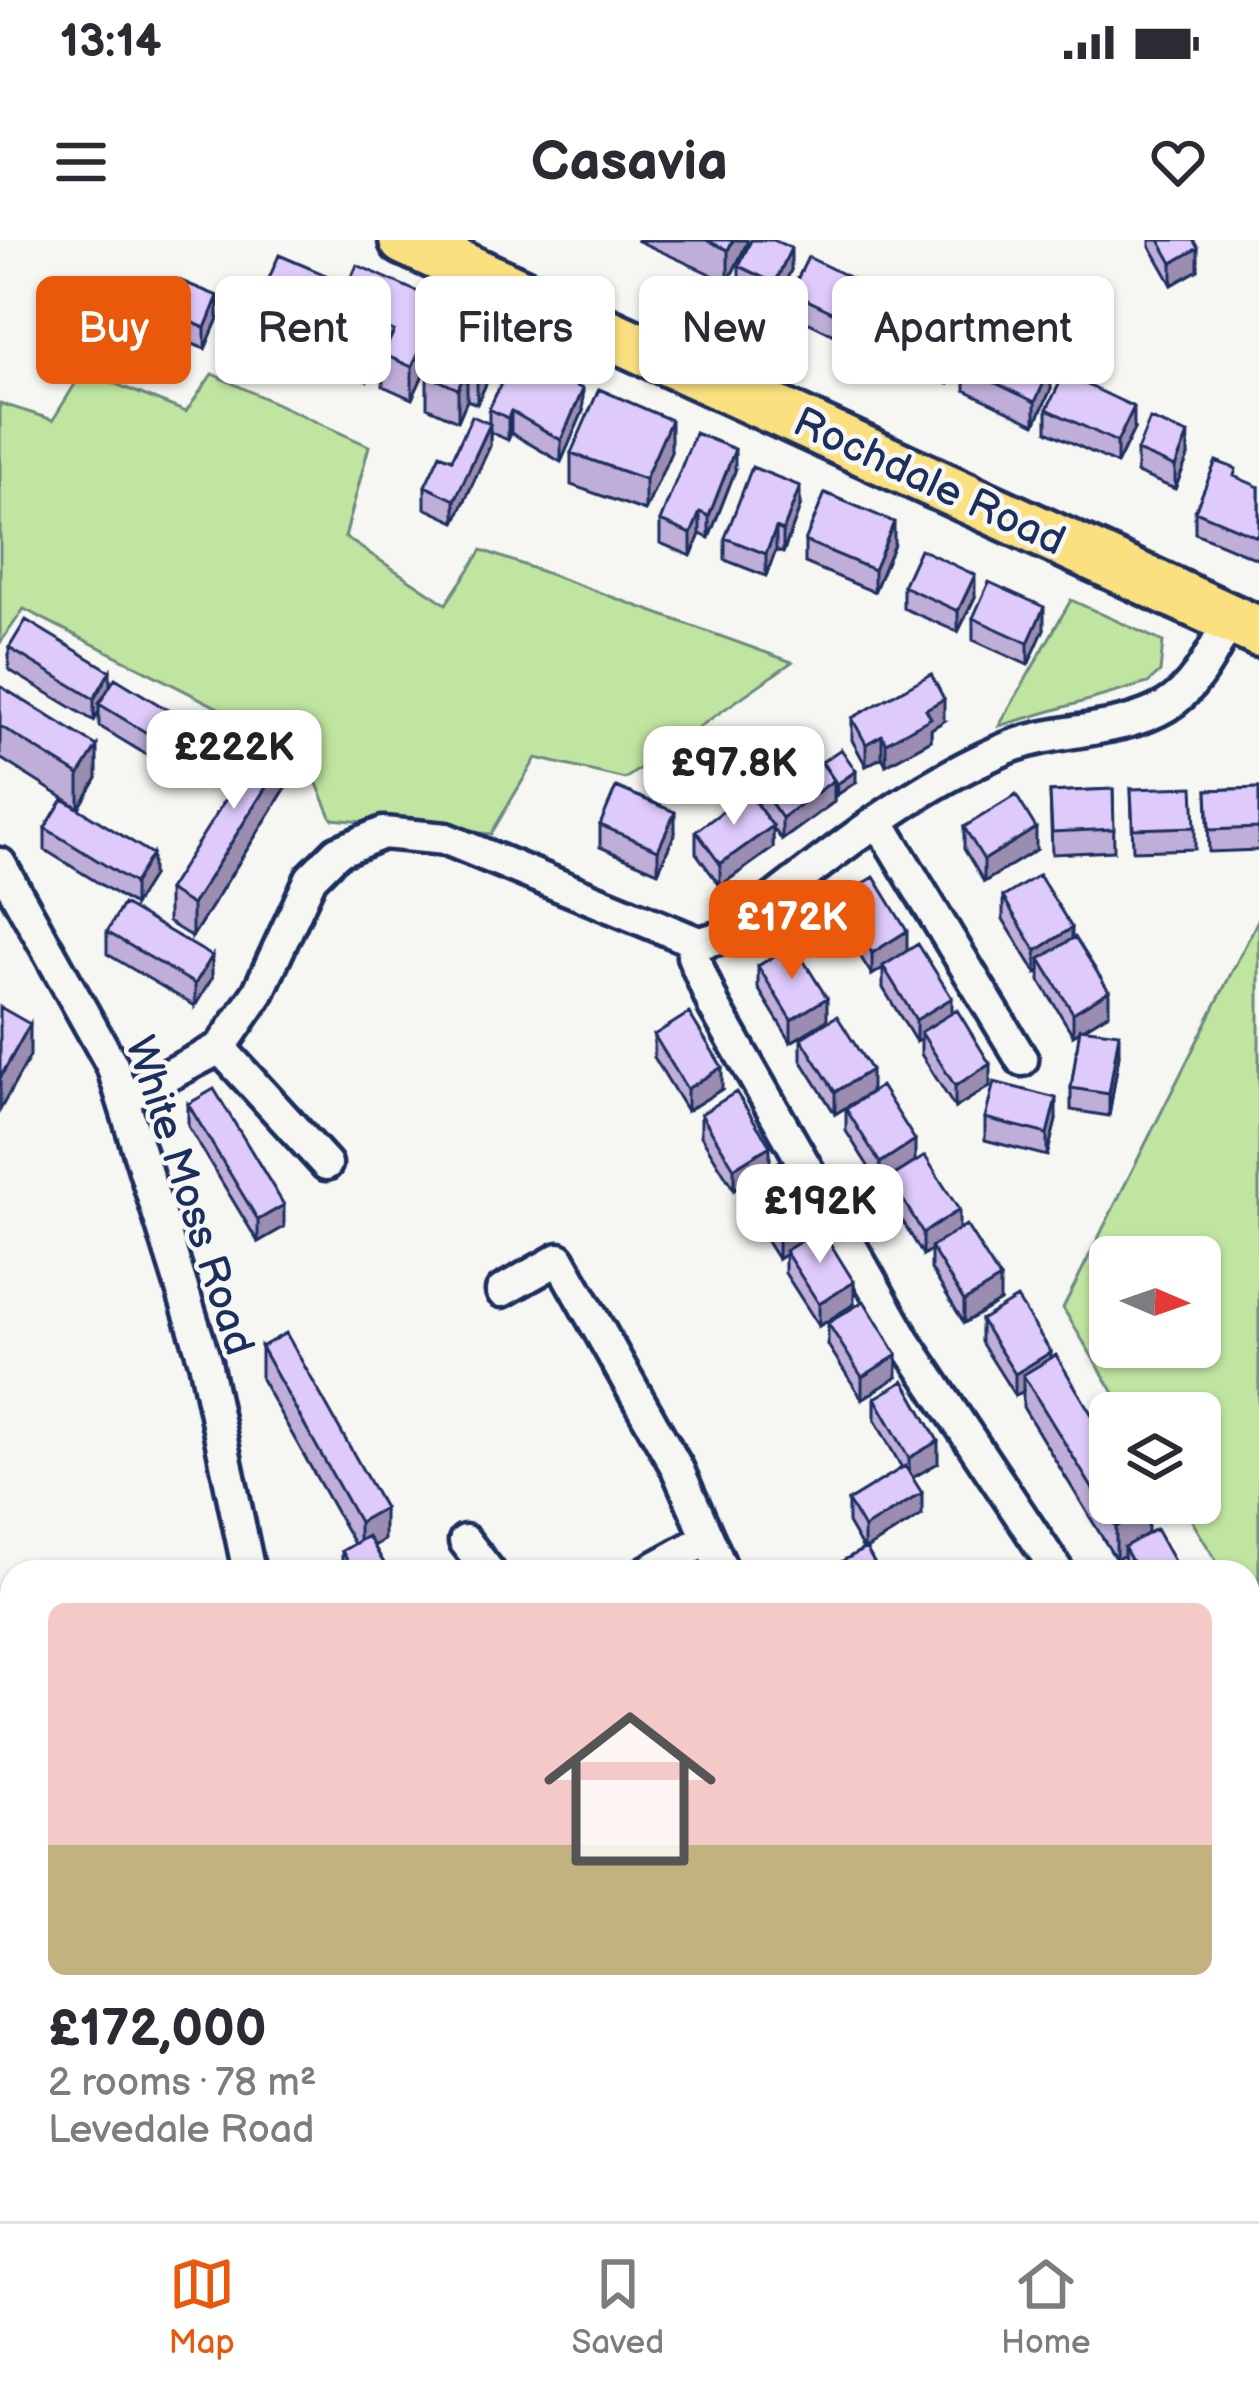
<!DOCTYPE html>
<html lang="en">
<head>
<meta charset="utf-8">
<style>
  body { margin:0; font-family:"Balsamiq Sans",sans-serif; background:#f7f7f7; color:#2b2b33; height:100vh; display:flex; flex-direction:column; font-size:45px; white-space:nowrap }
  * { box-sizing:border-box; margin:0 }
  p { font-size:39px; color:#7c7c81 }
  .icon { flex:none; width:66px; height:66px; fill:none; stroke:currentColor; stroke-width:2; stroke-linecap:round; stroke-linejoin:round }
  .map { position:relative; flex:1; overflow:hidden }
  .sheet { position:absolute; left:0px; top:1320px; width:1260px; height:663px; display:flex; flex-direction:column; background:#fff; border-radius:36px 36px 0 0; box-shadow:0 3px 9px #0004 }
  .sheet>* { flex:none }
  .banner { position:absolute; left:36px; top:36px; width:1188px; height:108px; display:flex; gap:24px }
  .needle { width:78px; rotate:92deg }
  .tools { position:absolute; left:1089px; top:996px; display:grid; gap:24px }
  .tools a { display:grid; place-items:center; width:132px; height:132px; border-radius:18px; background:#fff; box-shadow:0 3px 9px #0004; font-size:60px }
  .price { position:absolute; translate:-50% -102px; padding:0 27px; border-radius:24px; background:#fff; color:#222; font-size:39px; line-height:78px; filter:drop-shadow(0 3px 6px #0008) }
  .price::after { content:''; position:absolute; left:50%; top:72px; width:36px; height:27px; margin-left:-18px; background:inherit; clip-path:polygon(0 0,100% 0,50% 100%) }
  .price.active { background:#ea580c; color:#fff }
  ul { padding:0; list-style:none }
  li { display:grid; align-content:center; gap:24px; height:636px; padding:0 48px }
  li+li { border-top:3px solid #e1e1e2 }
  li span { display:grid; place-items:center; height:372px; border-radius:18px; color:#555 }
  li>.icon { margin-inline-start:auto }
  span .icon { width:216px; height:216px; fill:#fffc; stroke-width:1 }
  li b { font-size:51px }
  .tag { padding:0 42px; border-radius:18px; background:#fff; box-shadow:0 3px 9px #0004; font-size:42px; line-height:108px }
  .tag.active { background:#ea580c; color:#fff }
  .status { display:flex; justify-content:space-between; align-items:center; height:84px; padding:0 60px; background:#fff; direction:ltr }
  .status svg { height:33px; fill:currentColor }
  header { display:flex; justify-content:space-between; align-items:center; height:156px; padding:0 48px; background:#fff; font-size:54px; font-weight:600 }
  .menu { display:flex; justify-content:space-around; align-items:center; height:168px; border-top:3px solid #e1e1e2; background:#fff; font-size:33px; color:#7c7c81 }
  .menu a { display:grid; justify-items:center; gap:6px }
  .menu .active { color:#ea580c }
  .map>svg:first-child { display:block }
</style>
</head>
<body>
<div class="status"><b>13:14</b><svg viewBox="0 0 49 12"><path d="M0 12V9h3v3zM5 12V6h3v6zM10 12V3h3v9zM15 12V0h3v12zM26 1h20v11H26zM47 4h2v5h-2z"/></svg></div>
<header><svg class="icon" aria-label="menu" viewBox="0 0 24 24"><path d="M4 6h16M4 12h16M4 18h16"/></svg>Casavia<svg class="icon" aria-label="heart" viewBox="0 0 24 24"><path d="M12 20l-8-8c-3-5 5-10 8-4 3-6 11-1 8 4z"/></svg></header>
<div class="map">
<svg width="1259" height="1981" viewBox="0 0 1259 1981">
  <rect width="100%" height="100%" fill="#f6f6f2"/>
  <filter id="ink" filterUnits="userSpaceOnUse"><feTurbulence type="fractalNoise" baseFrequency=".00833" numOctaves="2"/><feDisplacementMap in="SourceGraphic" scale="24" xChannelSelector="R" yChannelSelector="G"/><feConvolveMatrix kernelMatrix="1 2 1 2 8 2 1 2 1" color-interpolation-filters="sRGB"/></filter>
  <g filter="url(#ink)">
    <path fill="#c0e5a0" stroke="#6e8a7f" stroke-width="3" fill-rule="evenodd" d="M83,131L186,172L212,134L369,206L345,297L446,364L482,310L792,422L625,539L536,518L491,594L332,579L303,511L24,369L0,403V163L53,180Z
      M1071,360L1163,402L1160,432L1148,443L999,486Z
      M1259,678V1391L1248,1373V1332H1223L1181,1263H1200V1173H1126L1063,1068ZM1200,1017V1107H1110V1017Z
      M12,1908V1971H507L514,1981H0V1926Z"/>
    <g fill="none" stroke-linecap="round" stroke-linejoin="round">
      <defs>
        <path id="minor" d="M878,581L1022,820
          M0,624L112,825L205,1122L249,1332
          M699,703L693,716L714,766L904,1100L1058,1332
          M699,703L726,696C815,628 903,551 1007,508C1057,488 1121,493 1166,466C1197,448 1214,408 1231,379
          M220,808L326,924
          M123,859L220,808L258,753L311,638L337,612L383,593L446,599L699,703
          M502,1051L559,1019L677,1228L723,1332
          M465,1301L489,1332
          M647,1332L705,1300
          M0,1534L12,1539
          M1248,1628L1259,1642
          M1248,1740L1259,1722
          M539,1971L546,1981
          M718,1981L734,1971
          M1101,1981L1108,1971"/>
        <path id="primary" d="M404,0L1259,392"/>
      </defs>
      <use href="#minor" stroke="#1b2f5e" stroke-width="39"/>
      <use href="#primary" stroke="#1b2f5e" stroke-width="57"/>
      <use href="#minor" stroke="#f6f6f2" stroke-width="30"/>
      <use href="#primary" stroke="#fbe080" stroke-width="48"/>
    </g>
    <path fill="#bfaed8" stroke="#1b2f5e" stroke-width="3" d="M636,0H747V3L728,42Z
      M1150,0H1193L1198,30L1172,45L1150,6Z
      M739,26L791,30L775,64L739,48Z
      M791,52L877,73L861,108L791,74Z
      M342,60L497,119L477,164L467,160L458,181L427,167V137L423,135L412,159L383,146V118L378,116L367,141L337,127V95L341,86V66L327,97L317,93L308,115L292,108L284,126L257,115V67Z
      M163,70L218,78L205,109L163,92Z
      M878,89L964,109L948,144L878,111Z
      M965,128L1051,149L1035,184L965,150Z
      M489,169L583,171L561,222L511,193L508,200L490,192V206L455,282L425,268V246L489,183Z
      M1047,169L1134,189L1117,224L1047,191Z
      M1137,211L1188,216L1175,249L1137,233Z
      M671,212L645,271L571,245V213Z
      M735,231L709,298L700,294L691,316L660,303V281Z
      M1259,247V316L1257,319L1195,293V271Z
      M800,267L783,313L776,310L766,336L725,320V298Z
      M805,301L894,304L874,352L805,323Z
      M903,346L975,357L958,392L903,368Z
      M973,378L1044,389L1028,425L973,400Z
      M9,408L110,446L204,514L188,540L99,486V471L94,481L9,430Z
      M0,446L97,538L79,568L0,518Z
      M852,478L944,481L931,489V500L886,525L882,517L866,526L852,500Z
      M822,524L856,542L837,555L834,551V562L782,600L773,588V608L720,646L696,613V591L758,566V545Z
      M300,525L192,697L168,682V650Z
      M1259,548V610L1209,612L1207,550Z
      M1113,549L1114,611L1052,614L1050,552Z
      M1131,549L1195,587V609L1133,611Z
      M600,585L675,593L658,632L600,607Z
      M964,587L1036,610L984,642L964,609Z
      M45,588L152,636L134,665L45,610Z
      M1003,657L1072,699L1109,773L1084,788L1119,815L1109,876L1071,870V848L1080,791L1073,795L1040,741V730L1036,733L1003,679Z
      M838,659L907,711L952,773L990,846L955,868L921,814V799L916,802L883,748V728L872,735L838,681Z
      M107,692L212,738L195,766L107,714Z
      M758,726L827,780L791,802L758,748Z
      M654,795L722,849L687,871L654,817Z
      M801,798L871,852L835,874L801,820Z
      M188,864L284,987L258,1002L188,886Z
      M846,869L915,922L880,945L846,891Z
      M701,874L770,927L813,993L854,1064L819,1086L785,1033V1014L778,1019L744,965V944L734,950L701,896Z
      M985,878L1056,880L1047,916L985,900Z
      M890,938L959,990L1000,1061L964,1083L931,1029V1010L923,1015L890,960Z
      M981,1080L1051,1118L1148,1293L1180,1332H1126L1124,1315L1116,1320L1023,1167V1151L1015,1156L981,1102Z
      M828,1083L897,1137L862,1159L828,1105Z
      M261,1107L384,1300L374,1306L389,1332H342V1311L354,1304L261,1139Z
      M875,1158L938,1223L912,1238L922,1275L866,1309L879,1332H827V1330L863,1309L848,1283V1261L902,1228L875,1180Z
      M1248,1430L1259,1449V1542L1253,1546L1248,1537Z
      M998,1971H1047L1041,1981H998Z"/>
    <path fill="#9b8db0" stroke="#1b2f5e" stroke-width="3" d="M733,0H747V3L728,42V10Z
      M791,8V30L775,64V43Z
      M1198,8V30L1172,45V23Z
      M342,42V63L327,97V75Z
      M877,51V73L861,108V86Z
      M218,56V78L205,109V88Z
      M317,71V93L308,115V93Z
      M378,84V116L367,141V109Z
      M292,86V108L284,126V104Z
      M497,87V119L477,164V132Z
      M964,87V109L948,144V122Z
      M423,103V135L412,159V127Z
      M1051,127V149L1035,184V162Z
      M467,128V160L458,181V149Z
      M583,149V171L561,222V200Z
      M1134,167V189L1117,224V202Z
      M511,171V193L508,200V178Z
      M671,180V212L645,271V239Z
      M490,184V206L455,282V260Z
      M1188,194V216L1175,249V227Z
      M735,209V231L709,298V276Z
      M800,246V267L783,313V291Z
      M700,272V294L691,316V294Z
      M894,282V304L874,352V330Z
      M776,288V310L766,336V314Z
      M975,335V357L958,392V371Z
      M1044,367V389L1028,425V403Z
      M110,431V453L99,464V471L94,481V459Z
      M944,459V481L931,489V500L886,525V503L926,469Z
      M204,492V514L188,540V518Z
      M300,493V525L192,697V665Z
      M882,495V517L866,526V504Z
      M97,506V538L79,568V535Z
      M856,531V542L837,555V544Z
      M834,540V562L782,600V578Z
      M675,572V593L658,632V610Z
      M773,586V608L720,646V624Z
      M1036,588V610L984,642V620Z
      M152,614V636L134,665V643Z
      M1072,688V710L1040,719V730L1036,733V711Z
      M907,691V713L872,735V713Z
      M212,716V738L195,766V744Z
      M1109,751V773L1073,795V773Z
      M827,758V780L791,802V780Z
      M952,758V780L921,792V799L916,802V780Z
      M30,784V816L0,870V838Z
      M1119,793V815L1109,876V854Z
      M990,824V846L955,868V846Z
      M722,827V849L687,871V849Z
      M871,830V852L835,874V852Z
      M1056,858V880L1047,916V894Z
      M915,900V922L880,945V923Z
      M770,906V928L734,950V928Z
      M284,965V987L258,1002V980Z
      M959,970V992L923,1015V993Z
      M813,975V997L778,1019V997Z
      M1000,1039V1061L964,1083V1061Z
      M854,1042V1064L819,1086V1064Z
      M1051,1112V1134L1023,1135V1151L1015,1156V1134Z
      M897,1115V1137L862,1159V1137Z
      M938,1201V1223L909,1240V1218Z
      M922,1253V1275L864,1310V1288Z
      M384,1268V1300L359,1314V1282Z
      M1148,1268V1300L1124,1307V1315L1116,1320V1287Z
      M12,1431V1463L1,1481V1449Z
      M1259,1510V1542L1253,1546V1514Z
      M1259,1854V1876L1249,1893V1871Z
      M843,1971H890V1974L878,1981H827Z
      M1034,1971H1047L1041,1981H1029Z
      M1193,1971H1206L1200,1981H1187Z"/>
    <path fill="#decafb" stroke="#1b2f5e" stroke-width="3" d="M706,0H733L728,10Z
      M751,0H773L791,8L775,43L739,26Z
      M1159,0H1193L1198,8L1172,23Z
      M279,15L342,42L327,75L317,71L308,93L292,86L284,104L257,93L266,71L257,67Z
      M808,17L877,51L861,86L791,52Z
      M357,25L497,87L477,132L467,128L458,149L427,135L438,110L423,103L412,127L383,114L394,91L378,84L367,109L337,95L350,66L341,62Z
      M176,39L218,56L205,88L163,70Z
      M894,54L964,87L948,122L878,89Z
      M981,93L1051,127L1035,162L965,128Z
      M513,118L583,149L561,200L511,171L508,178L489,169Z
      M1064,134L1134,167L1117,202L1047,169Z
      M599,149L671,180L645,239L571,213Z
      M472,176L490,184L455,260L425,246L440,214L452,219Z
      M1150,179L1188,194L1175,227L1137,211Z
      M695,193L735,209L709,276L700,272L691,294L660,281Z
      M1216,221L1236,229L1234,236L1259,247V294L1257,297L1195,271Z
      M752,227L800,246L783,291L776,288L766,314L725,298Z
      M825,253L894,282L874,330L805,301Z
      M920,309L975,335L958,371L903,346Z
      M989,342L1044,367L1028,403L973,378Z
      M26,380L110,431L94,459L9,408Z
      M931,434L944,459L926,469L931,478L886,503L882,495L866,504L852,478Z
      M115,438L204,492L188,518L99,464Z
      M0,446L97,506L79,535L0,486Z
      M277,478L300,493L192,665L168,650Z
      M810,507L834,540L782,578L758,545Z
      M841,509L856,531L837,544L822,522Z
      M616,547L675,572L658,610L600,585Z
      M1193,547L1195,587L1133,589L1131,549Z
      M1259,548V588L1209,590L1207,550Z
      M1113,549L1114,589L1052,592L1050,552Z
      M748,553L773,586L720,624L696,591Z
      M1016,555L1036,588L984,620L964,587Z
      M63,559L152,614L134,643L45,588Z
      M1039,635L1072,688L1036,711L1003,657Z
      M874,637L907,691L872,713L838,659Z
      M123,664L212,716L195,744L107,692Z
      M1075,697L1109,751L1073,773L1040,719Z
      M793,704L827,758L791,780L758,726Z
      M918,704L952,758L916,780L883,726Z
      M0,767L30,784L0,838Z
      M957,770L990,824L955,846L921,792Z
      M689,773L722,827L687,849L654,795Z
      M837,776L871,830L835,852L801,798Z
      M1080,788L1119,793L1109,854L1071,848Z
      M994,842L1056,858L1047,894L985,878Z
      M881,846L915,900L880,923L846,869Z
      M214,849L284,965L258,980L188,864Z
      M736,852L770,906L734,928L701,874Z
      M925,916L959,970L923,993L890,938Z
      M780,921L813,975L778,997L744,943Z
      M966,985L1000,1039L964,1061L931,1007Z
      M821,989L854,1042L819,1064L785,1011Z
      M1017,1058L1051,1112L1015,1134L981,1080Z
      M864,1061L897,1115L862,1137L828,1083Z
      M286,1093L384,1268L359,1282L261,1107Z
      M1056,1115L1110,1205V1263H1145L1148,1268L1116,1287L1023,1135Z
      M904,1141L938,1201L909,1218L875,1158Z
      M905,1226L922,1253L864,1288L848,1261Z
      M1156,1289L1180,1332H1138L1124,1307Z
      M368,1296L389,1332H354L342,1311Z
      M866,1308L879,1332H828L827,1330Z
      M0,1377L12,1384V1431L1,1449Z
      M1248,1430L1259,1449V1510L1253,1514L1248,1505Z
      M1254,1796L1259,1799V1854L1249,1871L1248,1807Z
      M773,1971H843L827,1981H759Z
      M963,1971H980L996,1981H957Z
      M1001,1971H1034L1029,1981H1019Z
      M1156,1971H1193L1187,1981H1150Z"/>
  </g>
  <g text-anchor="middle" stroke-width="9" stroke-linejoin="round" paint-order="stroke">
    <g font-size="42" fill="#1b2f5e" stroke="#f6f6f2">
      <text transform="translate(930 240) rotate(25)" y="15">Rochdale Road</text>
      <text transform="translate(191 955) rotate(72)" y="15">White Moss Road</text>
    </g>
  </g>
</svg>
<div class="tools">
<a><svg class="needle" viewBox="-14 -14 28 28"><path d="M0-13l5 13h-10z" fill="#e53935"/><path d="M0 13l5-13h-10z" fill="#7c7c81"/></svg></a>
<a><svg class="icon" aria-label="layers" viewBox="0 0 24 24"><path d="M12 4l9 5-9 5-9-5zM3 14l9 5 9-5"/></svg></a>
</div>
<b class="price" style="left:234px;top:572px">£222K</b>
<b class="price" style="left:734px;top:588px">£97.8K</b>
<b class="price active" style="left:792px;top:742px">£172K</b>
<b class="price" style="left:820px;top:1026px">£192K</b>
<div class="banner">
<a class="tag active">Buy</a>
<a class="tag">Rent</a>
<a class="tag">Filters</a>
<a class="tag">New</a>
<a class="tag">Apartment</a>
</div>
<section class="sheet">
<ul>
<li><span style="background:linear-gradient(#f6c9c9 65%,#c2b280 0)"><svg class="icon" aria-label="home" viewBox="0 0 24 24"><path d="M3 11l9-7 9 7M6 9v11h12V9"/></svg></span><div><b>£172,000</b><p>2 rooms · 78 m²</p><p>Levedale Road</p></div></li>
</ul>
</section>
</div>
<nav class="menu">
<a class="active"><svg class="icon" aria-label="map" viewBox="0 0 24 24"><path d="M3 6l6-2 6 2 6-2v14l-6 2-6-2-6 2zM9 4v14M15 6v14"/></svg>Map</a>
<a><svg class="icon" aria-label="saved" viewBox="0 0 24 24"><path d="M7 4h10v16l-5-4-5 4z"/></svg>Saved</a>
<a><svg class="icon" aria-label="home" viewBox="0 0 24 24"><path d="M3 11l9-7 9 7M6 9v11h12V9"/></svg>Home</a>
</nav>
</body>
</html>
